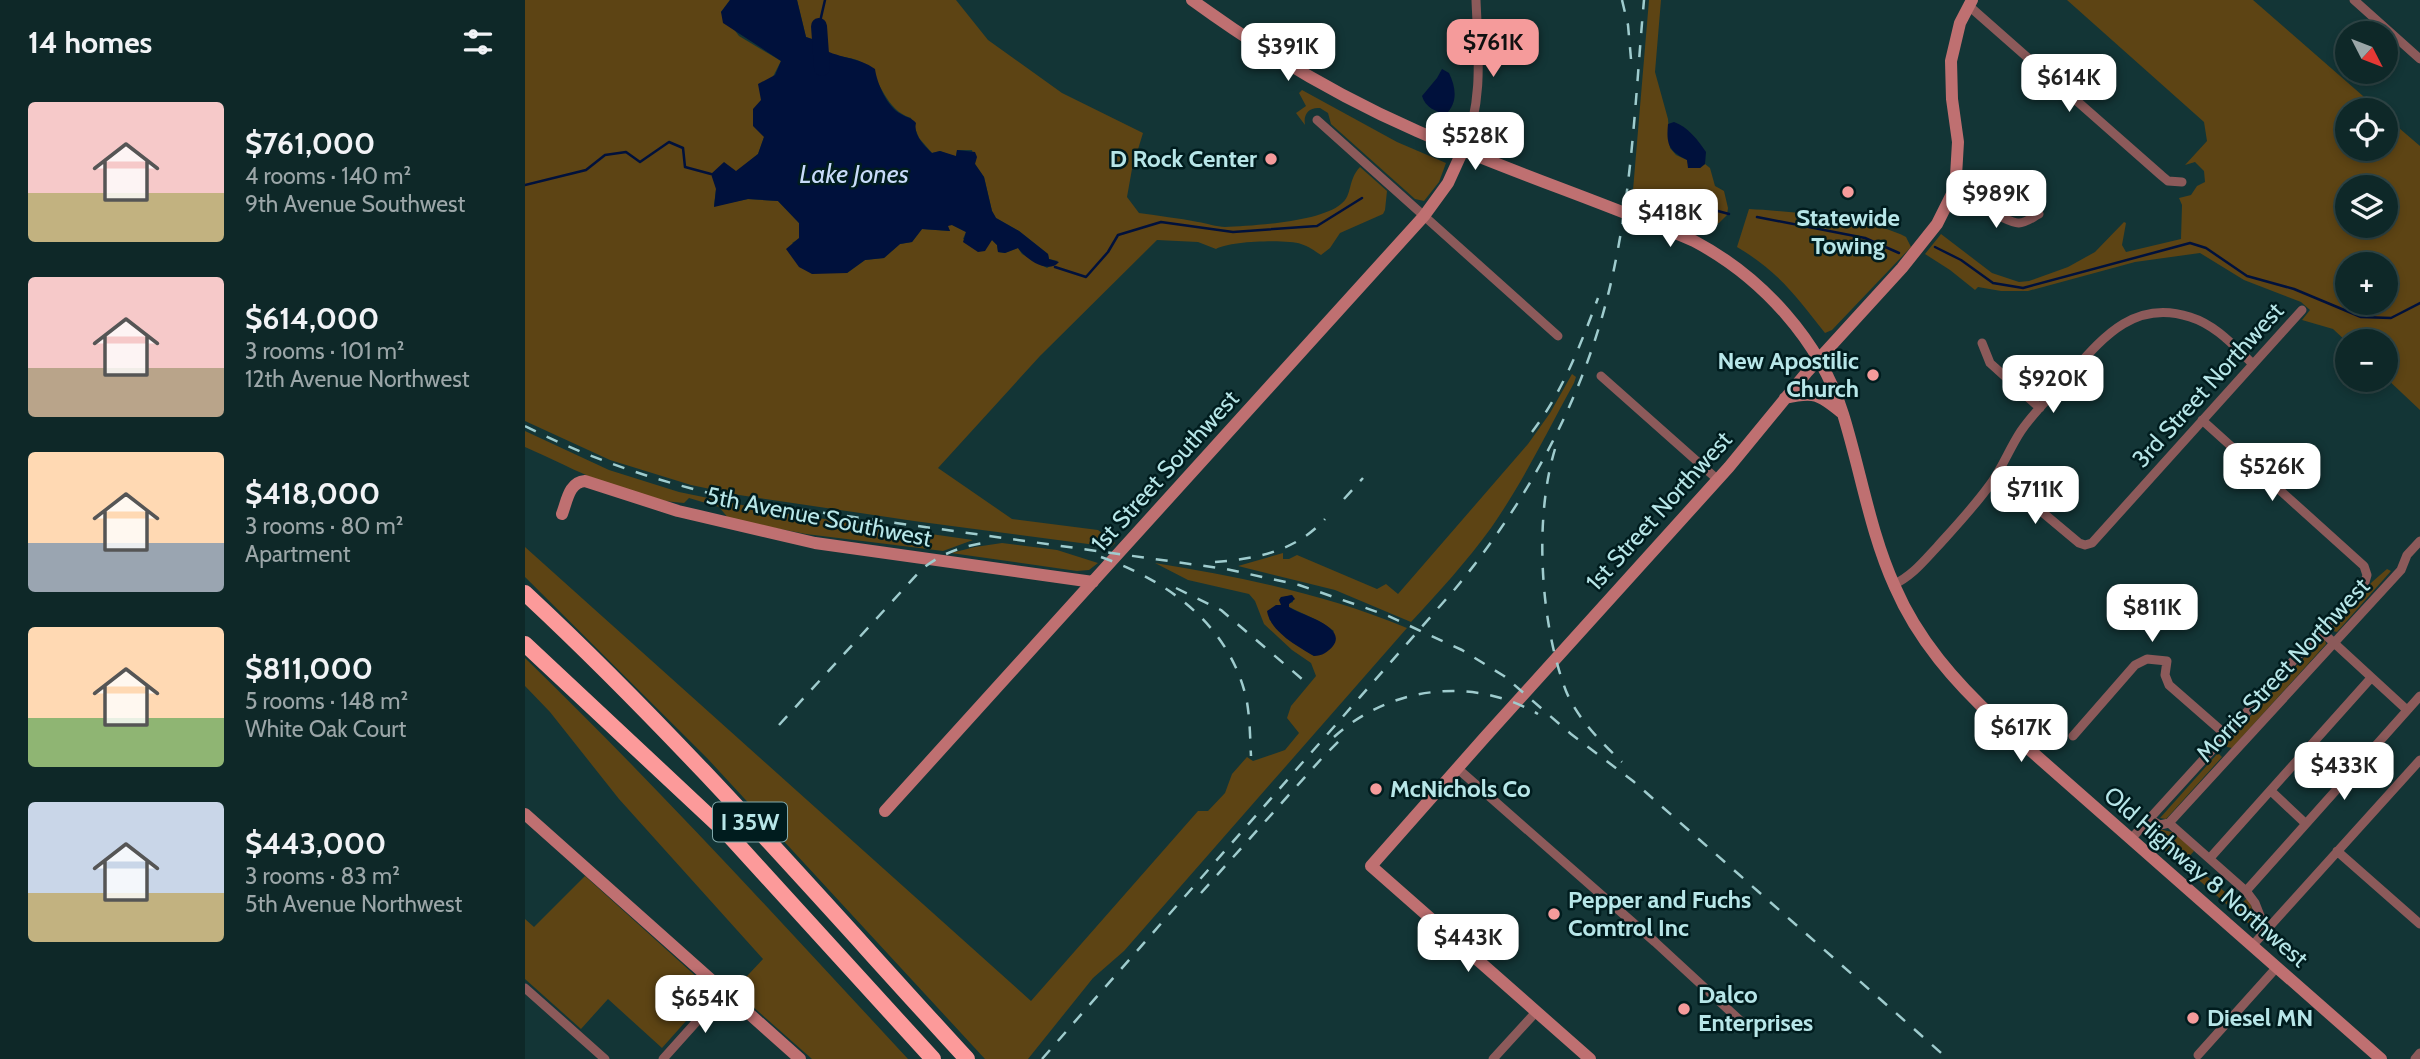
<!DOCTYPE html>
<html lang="en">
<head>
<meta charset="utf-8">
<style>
  body { margin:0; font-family:Cabin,sans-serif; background:#173030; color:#f1f3f6; height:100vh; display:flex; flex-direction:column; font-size:26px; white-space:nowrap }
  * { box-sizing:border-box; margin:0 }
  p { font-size:23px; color:#9ba6a8 }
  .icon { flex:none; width:38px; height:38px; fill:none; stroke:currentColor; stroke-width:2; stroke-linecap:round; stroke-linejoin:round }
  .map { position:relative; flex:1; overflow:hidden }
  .drawer { display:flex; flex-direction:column; background:#0e2828; width:525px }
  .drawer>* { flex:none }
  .needle { width:46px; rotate:132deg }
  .tools { position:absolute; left:1810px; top:21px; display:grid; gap:14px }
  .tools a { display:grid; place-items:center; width:63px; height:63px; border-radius:50%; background:#0e2828; box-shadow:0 4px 10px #0003,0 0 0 2px #2e4445; font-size:35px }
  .price { position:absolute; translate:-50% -60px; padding:0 16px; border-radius:14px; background:#fff; color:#222; font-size:23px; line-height:46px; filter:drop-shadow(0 2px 4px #0008) }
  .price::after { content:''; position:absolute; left:50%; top:42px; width:21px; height:16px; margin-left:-10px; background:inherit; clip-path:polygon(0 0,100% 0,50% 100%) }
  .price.active { background:#f59b9b; color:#111 }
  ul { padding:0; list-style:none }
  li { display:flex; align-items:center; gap:21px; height:175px; padding:0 28px }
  li span { display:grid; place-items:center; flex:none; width:196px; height:140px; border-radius:7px; color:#555 }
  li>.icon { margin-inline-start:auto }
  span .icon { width:84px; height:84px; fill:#fffc; stroke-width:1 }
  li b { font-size:30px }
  h2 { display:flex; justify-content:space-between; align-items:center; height:84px; padding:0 28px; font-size:30px }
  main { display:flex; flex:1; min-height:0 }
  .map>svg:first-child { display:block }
</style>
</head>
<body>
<main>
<section class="drawer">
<h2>14 homes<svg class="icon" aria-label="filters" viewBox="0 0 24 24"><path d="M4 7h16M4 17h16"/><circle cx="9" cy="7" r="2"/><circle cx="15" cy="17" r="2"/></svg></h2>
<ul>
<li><span style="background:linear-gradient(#f6c9c9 65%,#c2b280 0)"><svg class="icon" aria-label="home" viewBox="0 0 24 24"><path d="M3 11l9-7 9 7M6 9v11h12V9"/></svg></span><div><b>$761,000</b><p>4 rooms · 140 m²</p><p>9th Avenue Southwest</p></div></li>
<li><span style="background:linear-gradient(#f6c9c9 65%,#b9a48a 0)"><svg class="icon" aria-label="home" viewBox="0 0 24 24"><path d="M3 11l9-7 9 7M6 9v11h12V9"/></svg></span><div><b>$614,000</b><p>3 rooms · 101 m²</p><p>12th Avenue Northwest</p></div></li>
<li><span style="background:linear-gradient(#ffd9b3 65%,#9aa5b1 0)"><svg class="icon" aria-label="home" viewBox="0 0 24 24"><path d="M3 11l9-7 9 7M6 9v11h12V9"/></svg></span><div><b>$418,000</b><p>3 rooms · 80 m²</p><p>Apartment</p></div></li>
<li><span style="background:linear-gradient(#ffd9b3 65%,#8fb573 0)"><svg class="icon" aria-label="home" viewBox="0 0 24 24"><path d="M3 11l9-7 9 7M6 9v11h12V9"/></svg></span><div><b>$811,000</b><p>5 rooms · 148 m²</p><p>White Oak Court</p></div></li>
<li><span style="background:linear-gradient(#c9d6e8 65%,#c2b280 0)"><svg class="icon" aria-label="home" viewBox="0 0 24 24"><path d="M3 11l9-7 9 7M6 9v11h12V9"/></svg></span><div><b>$443,000</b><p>3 rooms · 83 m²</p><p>5th Avenue Northwest</p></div></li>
</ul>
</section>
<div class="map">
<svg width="1895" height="1059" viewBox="0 0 1895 1059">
  <rect width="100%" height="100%" fill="#133536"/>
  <path fill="#5d4414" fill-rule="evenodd" d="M0,0H205L196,12L214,36L256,61L236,100L239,137L233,154L191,189L189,206L223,199L253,201L274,223L275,238L267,243L322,273L340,260L359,258L375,244L387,242L397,229L425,231L422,225H427L441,232L438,239L463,244L467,240L472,245L473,252L480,253L493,248L497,254L522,268L533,261L524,259L523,254L494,231L471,218L467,211L459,177L450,164L447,150H432L431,157L415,151L407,153L394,138L386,118C360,110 357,81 339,64C326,53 303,62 290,40L281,37L272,0H431L463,40L537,93L618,133L607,169L602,197L614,213C634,216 653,218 673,222C681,223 692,227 700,227C727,226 795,222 816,204C828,195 822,181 835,167L862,191L860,210L858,214L815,233L805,248L796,255C790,251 783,246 776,244C762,239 704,241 691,249L673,242L632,240L515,356L413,468L487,519L573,530L590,543L586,547L389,521L214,495L166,485L85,460L0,421Z
    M1124,0H1136L1130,72L1143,119L1145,148L1151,155L1162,160L1163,164L1175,168L1180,164L1185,168L1190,186L1199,191L1203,208L1202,215L1194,223L1178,227L1107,202Z
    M1542,0H1728L1854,110H1822V149H1860V116L1895,146V410L1860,377V341L1822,342L1808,329L1777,320L1785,310L1776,302L1719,280L1675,253L1610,262L1503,291H1476L1453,287L1450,290L1425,270L1400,254L1416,234L1467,273L1494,282L1504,281L1543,267L1570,252L1599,222L1601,223L1597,245L1601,252L1656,239L1657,205L1654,198L1666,195L1672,186L1680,182L1679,171L1670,162L1660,165L1682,141L1679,122ZM1822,187H1860V226H1822ZM1822,264H1860V303H1822Z
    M777,90L872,142L921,163L914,182L899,201L890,199L806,124L803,113L795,108C784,107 778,114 780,125L771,113L781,106L774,93Z
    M1224,209C1263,211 1348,219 1381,237L1386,247L1307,330L1300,333C1272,297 1253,271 1212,247Z
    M1047,374L1051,377L1049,383C1022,432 998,482 966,528C942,561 914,592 886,622L810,590L713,566L758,553V559H764L772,555L852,589L861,584L873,594L1003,444L1025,413Z
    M0,431L84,470L154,492L251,512L448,540L418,551L281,534L204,519L194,507L164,498L159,503C104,500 50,469 0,447Z
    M477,543L532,550L573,563L564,570L552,571L426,553L450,547Z
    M0,547L506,1001L673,811H683L700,793L707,774L722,757L728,761L760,750L774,733L762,718L766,706L791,676L786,663L767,650L739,624L730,601L724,594L663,580L630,563C716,577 801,594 882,628L599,951L568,978L503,1059H460L182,758L0,577ZM767,595L768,602L763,604L764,607L794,621L809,631L789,656L761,638L744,619L751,605H757L755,598Z
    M1862,569L1866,571L1812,632L1808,631L1806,628L1847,582Z
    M1796,639L1800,640L1801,644L1707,748L1702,747L1701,743Z
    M0,658C133,787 257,923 383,1059H287L209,990L238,959L94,799L25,712L0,686Z
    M1693,753L1697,757L1641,819L1635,818Z
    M1626,827L1651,833L1669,851L1662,859L1715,905L1721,899H1724L1733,928L1731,930L1621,834L1620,833Z
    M60,876L185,989L186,993L137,1048L83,999L56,1029L0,979V919L9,927Z"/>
  <path fill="#00113c" d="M205,0H272L281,37L293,41L294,47C311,58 334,57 350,69C352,83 362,107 376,114C382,118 386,117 391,123C388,134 399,146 407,153L415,151L431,156L432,150L450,152L452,157L450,164L459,177L467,211L471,218L494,231L523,254L524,259L534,262C523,275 501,259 493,248L480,253L473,252L472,245L467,240L460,251L453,252L438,242L441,232L427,225L423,226L425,231L397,229L387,242L375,244L359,258L340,260L322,273L287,274L274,267L261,249L274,238V223L253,201L223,199L189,207L191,189L186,174L199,162L211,171L233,154L239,137L228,126V109L236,100L233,84L250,75L256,61L198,23L196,12Z
    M917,69L924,73C931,87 933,103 921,114C911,112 900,107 897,96L912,78Z
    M1149,122C1163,127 1173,140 1181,152L1180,164L1175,168H1163L1162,160C1144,151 1141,145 1143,124Z
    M767,595L770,599L764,604V607C775,615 823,626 808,646C803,652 797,656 789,656C772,646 745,631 742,611L751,605H756L754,600L756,597Z"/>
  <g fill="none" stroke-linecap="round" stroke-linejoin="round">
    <path stroke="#00113c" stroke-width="2.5" d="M294,26L300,0
      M0,185L61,170L80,155L101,152L115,162L144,142L158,148L160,167L186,174
      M1122,192L1204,214
      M1232,217L1340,238L1374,253
      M1410,247L1436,260L1468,283L1498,288L1665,243L1681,248L1722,276L1769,289L1836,317L1866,318L1895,303
      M530,267L561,277L583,252L593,235L636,222L708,232L792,226L837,198"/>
    <path stroke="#00113c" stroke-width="16" d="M294,26L297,68"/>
    <path stroke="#8c5a5a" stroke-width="9" d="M1829,0L1895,59
      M1444,6L1637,176L1643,181L1657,182
      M792,120L1033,336
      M938,150C959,102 953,51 951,0
      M1428,192C1443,197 1483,224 1494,223C1501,223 1508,217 1514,214
      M1457,343L1465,363L1515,408
      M1076,376L1192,479
      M1465,486L1517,512L1554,543L1560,545L1567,543L1777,310
      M1368,585C1387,576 1398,562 1412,547C1430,527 1448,508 1464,486C1477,469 1484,449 1496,431C1509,412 1526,396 1541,379C1575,341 1607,298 1665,317C1691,325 1709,346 1728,364
      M1795,630L1882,710
      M1548,736L1610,665L1622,659L1642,661L1640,675L1644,685L1700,734
      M932,768L1130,942L1220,1025
      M1746,791L1780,823
      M1624,819L1635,825L1644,823L1721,891L1730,903L1741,931
      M1644,823L1876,570L1882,555L1895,541
      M1606,839L1840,582L1842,575L1839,566L1677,420
      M1812,851L1895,924
      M1685,858L1846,678
      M1721,891L1895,696
      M1727,946L1895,760
      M0,988L80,1059
      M1673,1055L1752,967
      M138,1059L199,991
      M968,1059L1011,1012
      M1890,1059L1895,1053"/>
    <path stroke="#bf7071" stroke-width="12" d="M667,0C737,51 812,96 892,131C983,171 1078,202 1169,241C1237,277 1295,341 1318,414C1336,472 1345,532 1370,587C1393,640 1430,682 1472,721L1856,1059
      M1260,398C1289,391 1294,394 1316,412
      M37,514C42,501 44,482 60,481L153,511L290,543L568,582
      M360,811L899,216L923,183L938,150
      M0,814L275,1059
      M1065,1059L846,866L960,737L1204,467L1282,372L1377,268L1412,224L1428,192L1431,176L1433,142L1427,99L1426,61L1435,23L1447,0"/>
    <path stroke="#fc9a9a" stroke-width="16" d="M0,593C157,739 297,901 442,1059
      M0,644L203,834L408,1059"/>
    <path stroke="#9fccce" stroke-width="2.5" stroke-dasharray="12 12" stroke-linecap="butt" d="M1097,0L1103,25L1106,59
      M0,426C75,464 152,488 235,504L701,569L774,585L861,615L937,650L979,676L1046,734L1108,781L1423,1059
      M1007,432C1037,393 1056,344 1073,298
      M1030,449C1009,518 1015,623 1041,691C1052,718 1076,742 1097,762
      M819,499L838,478
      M576,557C643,581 703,624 721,697C725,716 725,737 726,756
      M690,562C731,559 771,551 800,519
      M651,588L696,610L777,679
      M254,725L396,570C416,553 440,545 466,542
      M809,737C865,686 948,676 1013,714
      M676,893L797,758L820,735
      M517,1059L930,589C1008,495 1066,384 1090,264C1108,177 1111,88 1119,0"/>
  </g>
  <g fill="#f59b9b" stroke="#001c1e" stroke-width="2.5">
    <circle cx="746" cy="159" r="7"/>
    <circle cx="1323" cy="192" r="7"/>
    <circle cx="1348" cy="375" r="7"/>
    <circle cx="851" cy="789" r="7"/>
    <circle cx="1029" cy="914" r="7"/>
    <circle cx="1159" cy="1009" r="7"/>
    <circle cx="1668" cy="1018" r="7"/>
  </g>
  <g text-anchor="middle" stroke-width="5" stroke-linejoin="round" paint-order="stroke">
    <rect fill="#001c1e" stroke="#80a9ab" stroke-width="2" x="188" y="802.5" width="74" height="39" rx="5"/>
    <g font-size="23" font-weight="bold" fill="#b7e6e8">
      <text x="225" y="830">I 35W</text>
    </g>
    <g font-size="24" font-weight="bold" fill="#b7e6e8" stroke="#001c1e" text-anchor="start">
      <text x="732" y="167" text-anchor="end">D Rock Center</text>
      <text x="1323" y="226" text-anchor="middle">Statewide<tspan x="1323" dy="28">Towing</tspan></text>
      <text x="1334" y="369" text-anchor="end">New Apostilic<tspan x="1334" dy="28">Church</tspan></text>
      <text x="865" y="797">McNichols Co</text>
      <text x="1043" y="908">Pepper and Fuchs<tspan x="1043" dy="28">Comtrol Inc</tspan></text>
      <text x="1173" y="1003">Dalco<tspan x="1173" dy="28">Enterprises</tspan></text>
      <text x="1682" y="1026">Diesel MN</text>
    </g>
    <g font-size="24" fill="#b7e6e8" stroke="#001c1e">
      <text transform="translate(1683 385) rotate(-48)" y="8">3rd Street Northwest</text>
      <text transform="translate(640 471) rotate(-48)" y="8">1st Street Southwest</text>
      <text transform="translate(1134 511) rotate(-48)" y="8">1st Street Northwest</text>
      <text transform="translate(294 517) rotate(11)" y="8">5th Avenue Southwest</text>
      <text transform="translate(1758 670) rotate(-47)" y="8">Morris Street Northwest</text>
      <text transform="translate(1681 877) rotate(41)" y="8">Old Highway 8 Northwest</text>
    </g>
    <g font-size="26" font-style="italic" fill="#c8dbfa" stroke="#001c1e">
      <text x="329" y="183">Lake Jones</text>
    </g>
  </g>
</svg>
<div class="tools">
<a><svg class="needle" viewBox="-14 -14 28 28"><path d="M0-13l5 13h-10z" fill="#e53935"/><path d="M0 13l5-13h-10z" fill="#9ba6a8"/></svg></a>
<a><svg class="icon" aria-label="locate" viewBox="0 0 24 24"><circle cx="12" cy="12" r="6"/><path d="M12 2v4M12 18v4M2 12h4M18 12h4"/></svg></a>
<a><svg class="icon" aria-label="layers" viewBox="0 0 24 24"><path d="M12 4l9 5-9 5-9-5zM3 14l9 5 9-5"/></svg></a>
<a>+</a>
<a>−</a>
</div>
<b class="price active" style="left:968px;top:79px">$761K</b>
<b class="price" style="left:763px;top:83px">$391K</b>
<b class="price" style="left:1544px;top:114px">$614K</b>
<b class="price" style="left:950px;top:172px">$528K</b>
<b class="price" style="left:1471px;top:230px">$989K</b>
<b class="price" style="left:1145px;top:249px">$418K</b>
<b class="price" style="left:1528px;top:415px">$920K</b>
<b class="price" style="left:1747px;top:503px">$526K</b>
<b class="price" style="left:1510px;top:526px">$711K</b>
<b class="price" style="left:1627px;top:644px">$811K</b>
<b class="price" style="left:1496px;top:764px">$617K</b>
<b class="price" style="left:1819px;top:802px">$433K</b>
<b class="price" style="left:943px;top:974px">$443K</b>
<b class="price" style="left:180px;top:1035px">$654K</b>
</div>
</main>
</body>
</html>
